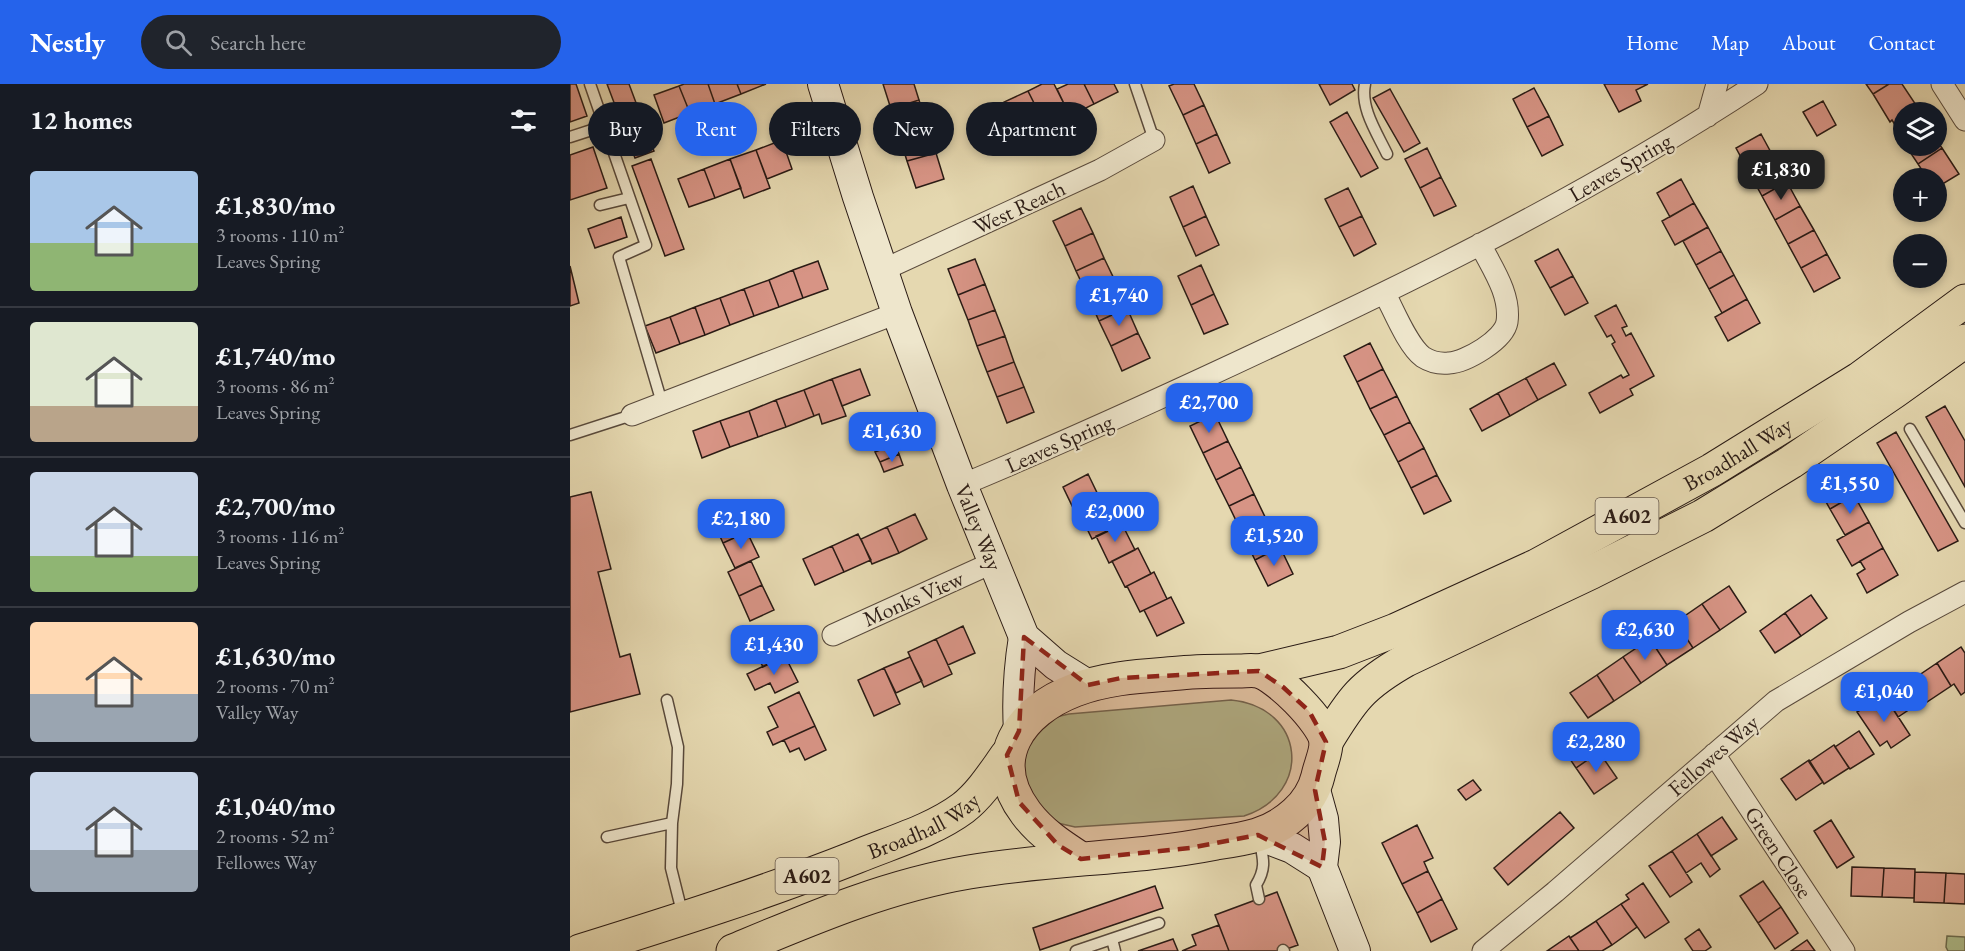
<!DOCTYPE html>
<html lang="en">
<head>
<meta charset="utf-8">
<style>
  body { margin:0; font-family:"EB Garamond",serif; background:#20242c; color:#f1f3f6; height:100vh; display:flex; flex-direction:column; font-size:22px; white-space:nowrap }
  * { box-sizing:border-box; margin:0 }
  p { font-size:20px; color:#9ea1a6 }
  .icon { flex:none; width:33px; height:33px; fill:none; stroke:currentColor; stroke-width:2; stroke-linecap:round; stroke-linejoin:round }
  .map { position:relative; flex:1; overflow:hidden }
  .drawer { display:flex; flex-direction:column; background:#171b24; width:570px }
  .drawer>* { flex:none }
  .top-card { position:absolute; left:18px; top:18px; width:570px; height:54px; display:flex; gap:12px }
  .controls { position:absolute; left:1323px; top:18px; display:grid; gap:12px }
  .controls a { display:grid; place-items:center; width:54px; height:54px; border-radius:50%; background:#171b24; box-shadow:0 3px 9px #0003; font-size:30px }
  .price { position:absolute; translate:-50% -51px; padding:0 14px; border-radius:12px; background:#2563eb; color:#fff; font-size:20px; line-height:39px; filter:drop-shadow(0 2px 3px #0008) }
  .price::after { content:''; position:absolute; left:50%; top:36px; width:18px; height:14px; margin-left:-9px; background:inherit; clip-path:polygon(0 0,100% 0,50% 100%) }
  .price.current { background:#222; color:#fff }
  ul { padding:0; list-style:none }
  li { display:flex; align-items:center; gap:18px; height:150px; padding:0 30px }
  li+li { border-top:2px solid #363941 }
  li span { display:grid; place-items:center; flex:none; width:168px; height:120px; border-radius:6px; color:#555 }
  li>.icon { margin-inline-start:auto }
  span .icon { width:72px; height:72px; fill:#fffc; stroke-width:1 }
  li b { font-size:26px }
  h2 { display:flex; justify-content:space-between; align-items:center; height:72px; padding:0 30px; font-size:26px }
  .chip { padding:0 21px; border-radius:27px; background:#171b24; box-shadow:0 3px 9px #0003; font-size:21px; line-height:54px }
  .chip.current { background:#2563eb; color:#fff }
  header { display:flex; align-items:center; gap:36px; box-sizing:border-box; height:84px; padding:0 30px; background:#2563eb; color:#fff }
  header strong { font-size:28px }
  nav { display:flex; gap:33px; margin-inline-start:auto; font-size:21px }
  .search { width:420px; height:54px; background:#20242c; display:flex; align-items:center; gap:15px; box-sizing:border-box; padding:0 21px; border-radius:33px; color:#9ea1a6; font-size:22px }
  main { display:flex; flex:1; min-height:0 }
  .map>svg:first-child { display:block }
</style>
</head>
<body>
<header>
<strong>Nestly</strong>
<div class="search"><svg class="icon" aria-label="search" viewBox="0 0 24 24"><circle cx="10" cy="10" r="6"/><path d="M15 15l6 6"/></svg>Search here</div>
<nav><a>Home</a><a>Map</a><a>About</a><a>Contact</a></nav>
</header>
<main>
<section class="drawer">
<h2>12 homes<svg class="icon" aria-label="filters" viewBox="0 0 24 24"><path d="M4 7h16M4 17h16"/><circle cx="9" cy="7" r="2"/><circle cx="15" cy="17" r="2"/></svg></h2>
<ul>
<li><span style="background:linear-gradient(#a9c7e8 60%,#8fb573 0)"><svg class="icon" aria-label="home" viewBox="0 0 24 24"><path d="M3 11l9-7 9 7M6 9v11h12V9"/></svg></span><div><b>£1,830/mo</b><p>3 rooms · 110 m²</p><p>Leaves Spring</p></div></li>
<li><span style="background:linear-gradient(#dfe7d0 70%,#b9a48a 0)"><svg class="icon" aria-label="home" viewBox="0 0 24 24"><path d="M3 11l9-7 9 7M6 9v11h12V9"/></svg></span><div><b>£1,740/mo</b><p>3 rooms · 86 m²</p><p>Leaves Spring</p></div></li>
<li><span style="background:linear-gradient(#c9d6e8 70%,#8fb573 0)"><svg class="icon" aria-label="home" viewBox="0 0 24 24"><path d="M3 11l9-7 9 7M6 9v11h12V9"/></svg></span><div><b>£2,700/mo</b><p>3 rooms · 116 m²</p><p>Leaves Spring</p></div></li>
<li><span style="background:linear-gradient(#ffd9b3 60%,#9aa5b1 0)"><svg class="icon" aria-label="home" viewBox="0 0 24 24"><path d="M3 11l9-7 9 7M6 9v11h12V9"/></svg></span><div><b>£1,630/mo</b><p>2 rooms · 70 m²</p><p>Valley Way</p></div></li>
<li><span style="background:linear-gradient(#c9d6e8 65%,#9aa5b1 0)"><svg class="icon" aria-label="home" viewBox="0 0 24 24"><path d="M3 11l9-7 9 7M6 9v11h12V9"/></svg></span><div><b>£1,040/mo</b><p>2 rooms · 52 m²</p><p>Fellowes Way</p></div></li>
</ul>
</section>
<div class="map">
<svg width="1395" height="867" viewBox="0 0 1395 867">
  <rect width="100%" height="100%" fill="#e5d8b0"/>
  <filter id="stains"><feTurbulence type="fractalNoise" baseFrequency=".00333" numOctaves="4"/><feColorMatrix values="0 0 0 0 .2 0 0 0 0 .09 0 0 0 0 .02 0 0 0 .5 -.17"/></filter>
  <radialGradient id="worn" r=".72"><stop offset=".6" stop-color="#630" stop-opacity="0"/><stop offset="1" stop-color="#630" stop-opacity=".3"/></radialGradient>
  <path fill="#b0c08e" stroke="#6d6e52" stroke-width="1.5" d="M661,616C735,623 744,709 674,732L505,743L479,737L452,709L456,658L486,633L499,630Z
    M1377,852L1395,853V867H1378L1376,863Z"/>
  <path fill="#d79485" stroke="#2a1b15" stroke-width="1.5" d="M0,0H6L17,32L0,38Z
    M37,0H59L84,67L65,74Z
    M114,0H138L145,20L120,29L109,2Z
    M138,0H167L171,10L145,20Z
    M167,0H196L171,10Z
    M313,0H344L349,16L321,25Z
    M472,0H484L500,32L476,43L458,7Z
    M498,0H514L524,20L500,32L487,5Z
    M514,0H544L548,8L524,20Z
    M604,0H624L634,21L613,31L599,2Z
    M749,0H782L785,6L760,21Z
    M1034,0H1078L1066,6L1071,17L1049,28Z
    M1296,0H1319L1303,10Z
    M1319,0H1332L1346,21L1340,25L1342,28H1334V40L1327,44L1322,36L1320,38L1303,10Z
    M109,2L120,29L94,39L84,11Z
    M964,4L979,32L957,43L943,15Z
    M820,5L850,59L834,68L803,14Z
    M458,7L476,43L451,55L434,18Z
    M349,16L357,42L329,51L321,25Z
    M1253,17L1266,41L1247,52L1233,28Z
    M634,21L647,50L626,60L613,31Z
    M777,28L808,84L791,93L760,38Z
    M979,32L993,61L972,72L957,43Z
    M1334,40V58L1327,44Z
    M357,42L366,69L337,77L329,51Z
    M647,50L660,79L639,89L626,60Z
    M1191,50L1204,74L1179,88L1166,64Z
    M1366,55L1372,64L1348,80L1336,62H1366Z
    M212,56L222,85L197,95L186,66Z
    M23,63L37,104L0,116V71Z
    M857,64L871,93L850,104L835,75Z
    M1372,64L1389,90L1366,104V94H1357L1348,80Z
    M186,66L200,104L174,114L160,75Z
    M366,69L374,95L346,104L337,77Z
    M1204,74L1217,98L1192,112L1179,88Z
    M81,75L114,165L95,172L62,82Z
    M160,75L171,104L145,114L134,85Z
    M134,85L145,114L119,123L108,95Z
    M871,93L886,122L864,132L850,104Z
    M1111,95L1124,119L1100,133L1087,109Z
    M1217,98L1230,122L1205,136L1192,112Z
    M623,102L636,132L613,143L600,113Z
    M778,104L792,132L769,143L755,115Z
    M1124,119L1138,143L1105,161L1092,137Z
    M1230,122L1244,146L1218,160L1205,136Z
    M511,124L523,149L495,162L483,137Z
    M636,132L649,161L626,172L613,143Z
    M792,132L806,160L784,172L769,143Z
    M51,133L57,153L25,164L18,145Z
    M1138,143L1151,167L1126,181L1113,157Z
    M1244,146L1257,170L1231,184L1218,160Z
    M523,149L534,174L506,187L495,162Z
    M988,165L1003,192L980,204L965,177Z
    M1151,167L1164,191L1139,205L1126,181Z
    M1257,170L1270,194L1244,208L1231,184Z
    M534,174L546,199L518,212L506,187Z
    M405,175L415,200L388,211L378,185Z
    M248,177L258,205L233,214L223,186Z
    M631,181L644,210L621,221L608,192Z
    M0,182L9,219L0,222Z
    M223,186L233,214L209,223L199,196Z
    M1164,191L1177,215L1152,229L1139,205Z
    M1003,192L1018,219L995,231L980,204Z
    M199,196L209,223L184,232L174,205Z
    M546,199L557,224L529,237L518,212Z
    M415,200L425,226L398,236L388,211Z
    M174,205L184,232L160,241L150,214Z
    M644,210L658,240L634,250L621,221Z
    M150,214L160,241L135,251L125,223Z
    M1177,215L1190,239L1158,257L1145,233Z
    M1046,221L1057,242L1052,244L1056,252L1061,249L1084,292L1060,305L1063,311L1030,329L1019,309L1051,291L1053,294L1059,291L1042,260L1045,258L1041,251L1037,253L1025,232Z
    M125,223L135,251L110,260L100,233Z
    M557,224L568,249L541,262L529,237Z
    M425,226L435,252L407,262L398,236Z
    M100,233L110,260L86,269L75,242Z
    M568,249L580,274L552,287L541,262Z
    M435,252L444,278L417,288L407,262Z
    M800,259L813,285L787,298L774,272Z
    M444,278L454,303L427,313L417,288Z
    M984,279L996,301L968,316L956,294Z
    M290,285L300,311L272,322L262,295Z
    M813,285L827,312L800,325L787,298Z
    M956,294L968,316L940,332L928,309Z
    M262,295L276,332L252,340L249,330L244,332L234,306Z
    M454,303L464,328L437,339L427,313Z
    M234,306L244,332L216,343L206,316Z
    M928,309L940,332L912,347L900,325Z
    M827,312L840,338L814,351L800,325Z
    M206,316L216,343L188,353L179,327Z
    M1375,322L1395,357V403L1356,333Z
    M179,327L188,353L160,363L150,337Z
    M645,330L658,357L633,369L620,342Z
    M150,337L160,363L132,374L123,347Z
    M840,338L854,364L828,378L814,351Z
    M1326,348L1388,457L1368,467L1307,359Z
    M658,357L671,383L646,396L633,369Z
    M325,360L329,370L310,378L305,368Z
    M854,364L867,391L841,404L828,378Z
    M329,370L333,381L314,388L310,378Z
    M671,383L684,410L659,422L646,396Z
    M1269,385L1284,411L1260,425L1245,398Z
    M518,390L531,417L506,430L493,403Z
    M867,391L881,417L854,430L841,404Z
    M21,408L41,485L28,488L50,573L60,570L70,610L0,628V413Z
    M684,410L697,437L672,449L659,422Z
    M1284,411L1299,438L1275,451L1260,425Z
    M536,415L549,442L522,455L509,428Z
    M166,423L177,448L153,459L142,434Z
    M345,430L357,455L329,469L317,443Z
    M697,437L710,463L685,476L672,449Z
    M1299,438L1313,464L1282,482L1267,456Z
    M552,440L565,466L539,479L526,452Z
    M317,443L329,469L302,480L291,455Z
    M177,448L189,473L165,484L153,459Z
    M288,450L301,476L274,488L262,462Z
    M262,462L274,488L245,501L233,475Z
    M710,463L723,490L698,502L685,476Z
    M568,464L581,490L555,503L542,477Z
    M1313,464L1328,491L1297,509L1287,490L1295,485L1290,477Z
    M181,477L192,501L169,512L158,488Z
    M584,488L597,515L570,528L557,502Z
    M192,501L204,526L180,537L169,512Z
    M1159,502L1176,528L1150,546L1132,520Z
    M1241,511L1257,534L1231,552L1215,529Z
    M601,513L614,539L587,552L574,526Z
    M1132,520L1150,546L1123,564L1106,538Z
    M1215,529L1231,552L1205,569L1190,547Z
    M1106,538L1123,564L1097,581L1080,555Z
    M393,542L405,569L378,581L366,555Z
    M203,546L215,572L193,583L180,557Z
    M366,555L382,590L354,603L338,568Z
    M1080,555L1097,581L1071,599L1053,573Z
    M1391,563L1395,569V608L1391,611L1384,600L1381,602L1367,579Z
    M215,572L228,598L205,609L200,599L185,606L177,590Z
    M340,573L352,597L326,609L314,584Z
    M1053,573L1071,599L1044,617L1027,591Z
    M1367,579L1381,602L1357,618L1342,596Z
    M314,584L330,620L304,632L288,596Z
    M1027,591L1044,617L1018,634L1000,609Z
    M1340,593L1355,615L1328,633L1314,611Z
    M229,608L245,642L203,661L197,648L208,643L198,623Z
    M1314,611L1340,651L1321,664L1317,657L1310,662L1287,628Z
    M1011,641L1029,668L1006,684L988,657Z
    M245,642L256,666L235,676L229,664L220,668L214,656Z
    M1289,647L1304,670L1280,685L1265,663Z
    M1264,661L1279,684L1254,700L1239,678Z
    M1029,668L1047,694L1024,710L1006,684Z
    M1239,676L1253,698L1226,716L1211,695Z
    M903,696L911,706L896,716L888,706Z
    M990,728L1004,744L938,801L924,784Z
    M1152,733L1167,755L1141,772L1127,750Z
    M1261,736L1284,773L1267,784L1244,747Z
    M847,741L863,774L854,778L858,787L832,800L812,759Z
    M1127,750L1150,785L1140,793L1131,779L1116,789L1102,767Z
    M1102,767L1122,798L1100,813L1079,782Z
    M1282,783L1314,784L1312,813L1281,812Z
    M1314,784L1345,785L1344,814L1312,813Z
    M858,787L872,815L847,829L832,800Z
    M1345,788L1376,789L1374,819L1344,818Z
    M1376,789L1395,790V820L1374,819Z
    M1193,797L1211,823L1188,839L1170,812Z
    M1073,799L1099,838L1075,854L1051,820L1059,815L1056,811Z
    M585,802L593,824L470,866L463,844Z
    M707,808L728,861L711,867H659L645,831Z
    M872,815L887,845L861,858L847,829Z
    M1051,820L1067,843L1042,861L1026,837Z
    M1211,823L1228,849L1205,865L1188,839Z
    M1026,837L1042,861L1032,867H1009L1000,854Z
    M649,841L659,867H612L626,861L622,851Z
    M1129,845L1141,863L1135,867H1123L1115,855Z
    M999,852L1009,867H977Z
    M603,855L608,867H568Z
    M1237,856L1245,867H1221Z"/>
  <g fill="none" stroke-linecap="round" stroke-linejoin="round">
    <defs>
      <path id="lane" d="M20,0L76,161L49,173L92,319
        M565,0L584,56
        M795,0C790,24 807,49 817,70
        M0,53L34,42
        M30,121L59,114
        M1340,345L1395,439
        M0,351L62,331
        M97,616L108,663L107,700L102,739L101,784L113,832
        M37,753L102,739
        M689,754C693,774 697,783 686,801L689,815
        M542,855L545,867
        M713,866L714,867
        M506,867L589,839"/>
      <path id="street" d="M1372,0L1395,36
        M1138,32L1147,0
        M313,186L530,86L584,56
        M815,210C824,227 838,262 853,273C861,278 870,280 879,279C896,278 934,256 937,238C941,210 922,184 910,160
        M62,331L327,229
        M392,401C495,358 596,312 698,264C866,186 1032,102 1187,0
        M263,551L424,478
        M1144,670L1274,867
        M913,867L985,808L1206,617L1339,538L1395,508"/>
      <g id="secondary">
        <path id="s1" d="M253,0L288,113L327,229L392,401L454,553L486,581L518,601"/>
        <path d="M449,647C447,615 449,584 454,553"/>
        <path d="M745,706L753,735L755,758L752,783L785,867"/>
        <path d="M688,751L722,764L752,783"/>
      </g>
      <g id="highway">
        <path id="s2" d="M689,587L769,568L826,546L966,482L1142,386L1289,295L1395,217"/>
        <path d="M756,658C782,615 792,601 836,576L1022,488L1133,432L1221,378L1325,307L1395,257"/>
        <path id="s3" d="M10,867C103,838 195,809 286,773C322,758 362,747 393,724C411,710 424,689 437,671"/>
        <path d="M163,867C240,835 316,802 399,788C481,774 565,775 646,759C660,757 674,755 687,751C715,742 741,721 748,692C750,682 757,667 756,657C753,638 706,590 687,587C682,586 675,587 669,587C650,587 630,587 610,589C575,592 539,593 505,606C450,627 415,675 456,729C471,749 491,762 511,775"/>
      </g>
    </defs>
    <use href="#lane" stroke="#594a3c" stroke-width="13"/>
    <use href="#street" stroke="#594a3c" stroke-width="23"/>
    <use href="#secondary" stroke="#2a1b15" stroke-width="32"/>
    <use href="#highway" stroke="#2a1b15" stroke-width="35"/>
    <use href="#lane" stroke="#eee6cc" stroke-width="10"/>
    <use href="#street" stroke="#eee6cc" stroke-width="21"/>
    <use href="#secondary" stroke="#eee6cc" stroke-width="30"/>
    <use href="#highway" stroke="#e5d8b0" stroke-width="33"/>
  </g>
  <path fill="#8f2418" fill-opacity="0.2" stroke="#8f2418" stroke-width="4.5" stroke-dasharray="12 8" stroke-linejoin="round" d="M454,553L518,601L551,594L689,587L713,603L739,627L756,658L745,706L755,758L752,783L688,751L620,764L511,775L488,761L449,718L437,671L449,647Z"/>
  <g text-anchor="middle" stroke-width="4.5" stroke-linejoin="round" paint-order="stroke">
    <g fill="#eee6cc" stroke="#65584c" stroke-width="1.5">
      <rect x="1025.5" y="414" width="63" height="36" rx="4.5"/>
      <rect x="205.5" y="774" width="63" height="36" rx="4.5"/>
    </g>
    <g font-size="21" font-weight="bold" fill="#2a1b15">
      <text x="1057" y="439">A602</text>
      <text x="237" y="799">A602</text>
    </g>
    <g font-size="22" fill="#2a1b15" stroke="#eee6cc">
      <text transform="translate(1050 83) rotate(-30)" y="8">Leaves Spring</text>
      <text transform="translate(449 123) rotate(-25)" y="8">West Reach</text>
      <text transform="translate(489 359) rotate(-24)" y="8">Leaves Spring</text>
      <text dy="8" stroke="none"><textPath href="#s2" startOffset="528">Broadhall Way</textPath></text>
      <text dy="8" stroke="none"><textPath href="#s1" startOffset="470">Valley Way</textPath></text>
      <text transform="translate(343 514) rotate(-24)" y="8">Monks View</text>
      <text transform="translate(1143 671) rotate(-41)" y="8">Fellowes Way</text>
      <text dy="8" stroke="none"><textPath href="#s3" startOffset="366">Broadhall Way</textPath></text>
      <text transform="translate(1209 768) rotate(57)" y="8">Green Close</text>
    </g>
  </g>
  <rect width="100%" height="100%" filter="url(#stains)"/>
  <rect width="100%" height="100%" fill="url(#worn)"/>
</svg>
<div class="controls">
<a><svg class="icon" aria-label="layers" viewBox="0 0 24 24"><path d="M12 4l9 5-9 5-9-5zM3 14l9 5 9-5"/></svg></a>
<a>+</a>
<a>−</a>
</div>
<b class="price current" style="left:1211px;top:117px">£1,830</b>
<b class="price" style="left:549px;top:243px">£1,740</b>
<b class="price" style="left:639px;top:350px">£2,700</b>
<b class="price" style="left:322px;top:379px">£1,630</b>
<b class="price" style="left:1280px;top:431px">£1,550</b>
<b class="price" style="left:545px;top:459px">£2,000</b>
<b class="price" style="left:171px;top:466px">£2,180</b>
<b class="price" style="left:704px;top:483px">£1,520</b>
<b class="price" style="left:1075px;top:577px">£2,630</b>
<b class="price" style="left:204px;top:592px">£1,430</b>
<b class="price" style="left:1314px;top:639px">£1,040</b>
<b class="price" style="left:1026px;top:689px">£2,280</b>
<div class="top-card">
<a class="chip">Buy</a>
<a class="chip current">Rent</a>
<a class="chip">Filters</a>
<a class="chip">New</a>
<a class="chip">Apartment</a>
</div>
</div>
</main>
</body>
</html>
